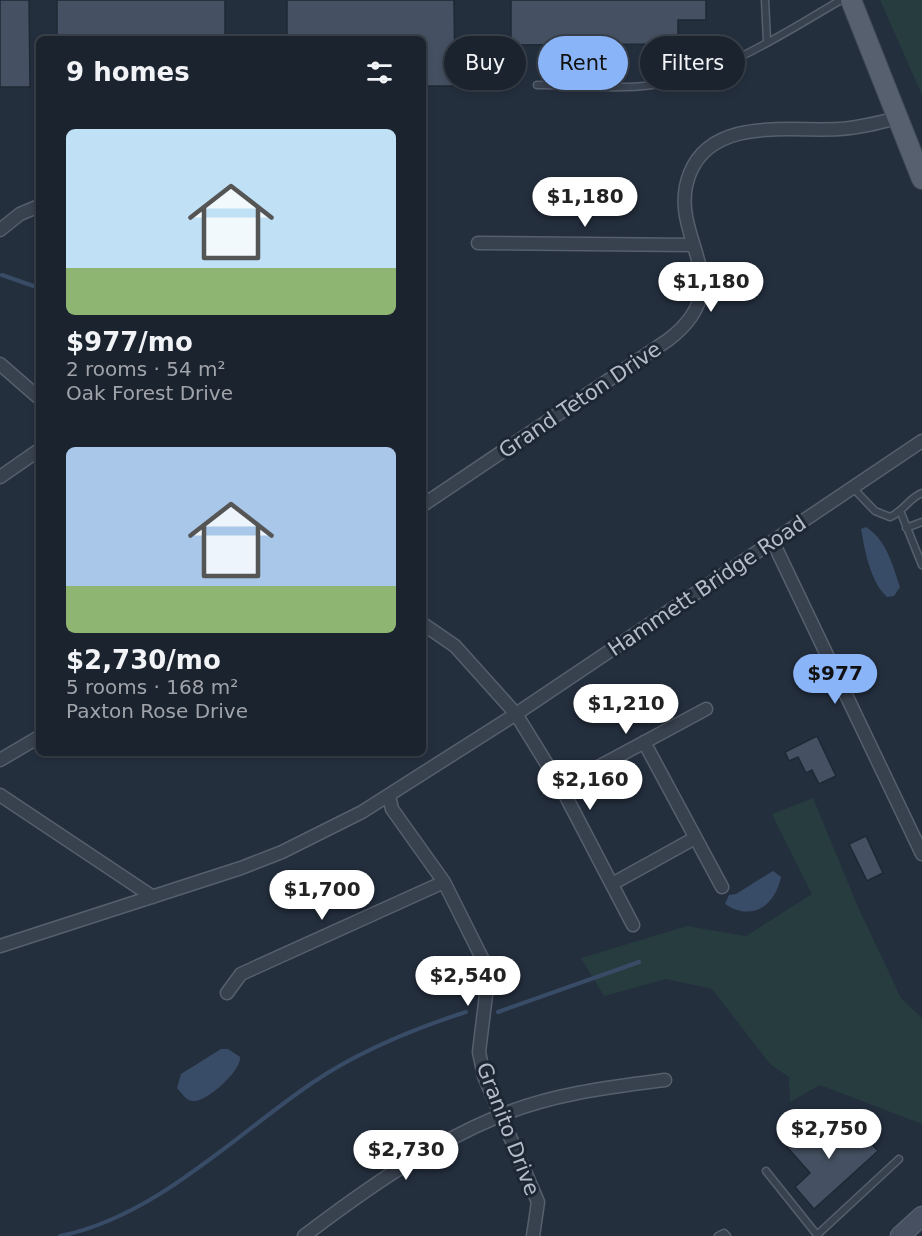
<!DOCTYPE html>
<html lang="en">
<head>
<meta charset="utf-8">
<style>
  body { margin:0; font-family:"DejaVu Sans",sans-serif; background:#282f3a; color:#f1f3f6; height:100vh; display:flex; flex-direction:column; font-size:22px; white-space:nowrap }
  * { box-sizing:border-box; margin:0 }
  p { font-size:20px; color:#a0a4aa }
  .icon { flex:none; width:33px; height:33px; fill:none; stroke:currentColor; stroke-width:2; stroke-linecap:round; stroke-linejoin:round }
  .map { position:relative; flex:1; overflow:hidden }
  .side { position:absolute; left:36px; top:36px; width:390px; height:720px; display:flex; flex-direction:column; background:#1b232e; border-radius:9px; box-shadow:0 3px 9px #0003,0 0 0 2px #39404a }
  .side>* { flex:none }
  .hud { position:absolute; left:444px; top:36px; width:387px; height:54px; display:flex; gap:12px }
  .price { position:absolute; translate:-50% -51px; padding:0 14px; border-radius:21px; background:#fff; color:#222; font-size:20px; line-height:39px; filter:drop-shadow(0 2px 3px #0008) }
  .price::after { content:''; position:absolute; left:50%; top:36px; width:18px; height:14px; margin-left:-9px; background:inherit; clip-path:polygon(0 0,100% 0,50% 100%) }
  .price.on { background:#8ab4f8; color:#111 }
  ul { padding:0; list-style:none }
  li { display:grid; align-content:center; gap:12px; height:318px; padding:0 30px }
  li span { display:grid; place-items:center; height:186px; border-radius:9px; color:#555 }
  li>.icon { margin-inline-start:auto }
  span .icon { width:108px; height:108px; fill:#fffc; stroke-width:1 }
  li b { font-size:26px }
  h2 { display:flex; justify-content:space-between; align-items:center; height:72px; padding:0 30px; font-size:26px }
  .chip { padding:0 21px; border-radius:27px; background:#1b232e; box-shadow:0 3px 9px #0003,0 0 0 2px #39404a; font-size:21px; line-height:54px }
  .chip.on { background:#8ab4f8; color:#111 }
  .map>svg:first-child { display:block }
</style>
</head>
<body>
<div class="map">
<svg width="922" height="1236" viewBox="0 0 922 1236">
  <rect width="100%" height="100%" fill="#242f3e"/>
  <path fill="#263c3f" d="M880,0H922V95Z
    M813,798L858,907L901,998L922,1018V1124L820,1085L790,1102L789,1077L770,1064L712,989L666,979L604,996L581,958L687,926L746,936L812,894L772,814Z"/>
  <path fill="#394c67" d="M866,527C886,539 893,566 900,587L894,596L887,597C870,581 865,551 861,529Z
    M773,871L781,877C775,906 752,922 725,904L729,895L736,894Z
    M221,1049H228L240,1057C241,1071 208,1100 195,1101C186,1102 182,1093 177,1088L181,1074Z"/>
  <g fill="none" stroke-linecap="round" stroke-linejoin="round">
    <path stroke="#394c67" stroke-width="4" d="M2,275L39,288
      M498,1012L639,962
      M60,1236C155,1217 234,1136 312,1083C359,1051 413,1029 466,1012"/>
  </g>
  <path fill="#455162" stroke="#1f2835" stroke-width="1.5" d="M0,0H29L30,87H0Z
    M57,0H225V39H57Z
    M287,0H454L455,86H423V39H287Z
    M511,0H706V20H678V44L511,45Z
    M817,736L836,776L819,784L812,770L806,773L798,757L789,761L785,752Z
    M866,836L883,873L867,881L849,844Z
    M817,1120L836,1141L854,1125L878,1151L814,1209L795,1187L810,1173L787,1147Z"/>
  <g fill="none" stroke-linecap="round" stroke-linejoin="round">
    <defs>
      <path id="lane" d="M765,0L767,41
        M537,85C573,85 617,90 652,85C721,76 782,34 841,0
        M853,488L875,511L890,517C904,511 908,499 922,493
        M901,513L922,565
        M906,528L922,522
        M766,1171L818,1236
        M817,1235L899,1159
        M718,1236L724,1233L727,1236"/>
      <path id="street" d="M0,230L20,214L39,206
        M478,243L693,245
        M0,364L39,398
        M0,477L39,450
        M423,505L668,340C744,282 664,237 690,173C713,116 792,132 839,129C859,128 878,123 897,118
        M773,542L922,854
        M423,624L455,646L516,714L561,787L633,925
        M644,742L722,887
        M0,760L39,737
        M561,787L706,709
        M0,795L153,897
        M389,796L392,809L444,882L484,962L486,995L479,1052L484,1076L538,1202L533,1236
        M612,884L695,838
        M0,946L241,868L282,852L362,812L516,714L922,441
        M227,993L241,974L444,882
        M304,1236C366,1189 427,1146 499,1116C551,1094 610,1087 665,1080"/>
      <path id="secondary" d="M900,1236L922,1216"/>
      <path id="primary" d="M851,0L922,179"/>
    </defs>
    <use href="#lane" stroke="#565f6c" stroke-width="9"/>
    <use href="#street" stroke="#565f6c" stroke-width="15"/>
    <use href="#secondary" stroke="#565f6c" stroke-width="21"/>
    <use href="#primary" stroke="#414a57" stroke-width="22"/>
    <use href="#lane" stroke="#38414e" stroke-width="6"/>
    <use href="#street" stroke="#38414e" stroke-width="12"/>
    <use href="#secondary" stroke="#465061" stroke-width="18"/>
    <use href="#primary" stroke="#56606e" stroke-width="20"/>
  </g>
  <g text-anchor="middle" stroke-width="6" stroke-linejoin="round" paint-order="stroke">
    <g font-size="21" fill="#b4bcc9" stroke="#1d2633">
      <text transform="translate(580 400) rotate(-34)" y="7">Grand Teton Drive</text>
      <text transform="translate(707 586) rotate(-34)" y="7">Hammett Bridge Road</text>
      <text transform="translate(508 1129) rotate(69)" y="7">Granito Drive</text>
    </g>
  </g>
</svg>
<b class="price" style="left:585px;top:228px">$1,180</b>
<b class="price" style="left:711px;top:313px">$1,180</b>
<b class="price on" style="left:835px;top:705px">$977</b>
<b class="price" style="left:626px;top:735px">$1,210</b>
<b class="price" style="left:590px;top:811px">$2,160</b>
<b class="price" style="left:322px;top:921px">$1,700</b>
<b class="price" style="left:468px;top:1007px">$2,540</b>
<b class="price" style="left:829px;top:1160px">$2,750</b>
<b class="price" style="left:406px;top:1181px">$2,730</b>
<div class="hud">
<a class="chip">Buy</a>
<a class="chip on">Rent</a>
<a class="chip">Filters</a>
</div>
<section class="side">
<h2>9 homes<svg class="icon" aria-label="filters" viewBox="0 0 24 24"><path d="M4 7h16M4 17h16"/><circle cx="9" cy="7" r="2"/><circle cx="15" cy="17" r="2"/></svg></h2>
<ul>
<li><span style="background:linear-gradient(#bfe0f5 75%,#8fb573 0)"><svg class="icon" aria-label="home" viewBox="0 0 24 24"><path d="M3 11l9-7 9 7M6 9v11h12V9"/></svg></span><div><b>$977/mo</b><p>2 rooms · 54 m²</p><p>Oak Forest Drive</p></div></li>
<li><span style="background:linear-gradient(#a9c7e8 75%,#8fb573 0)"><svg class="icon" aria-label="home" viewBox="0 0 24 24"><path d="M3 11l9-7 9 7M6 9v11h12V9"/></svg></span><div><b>$2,730/mo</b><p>5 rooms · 168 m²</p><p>Paxton Rose Drive</p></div></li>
</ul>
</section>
</div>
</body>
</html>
